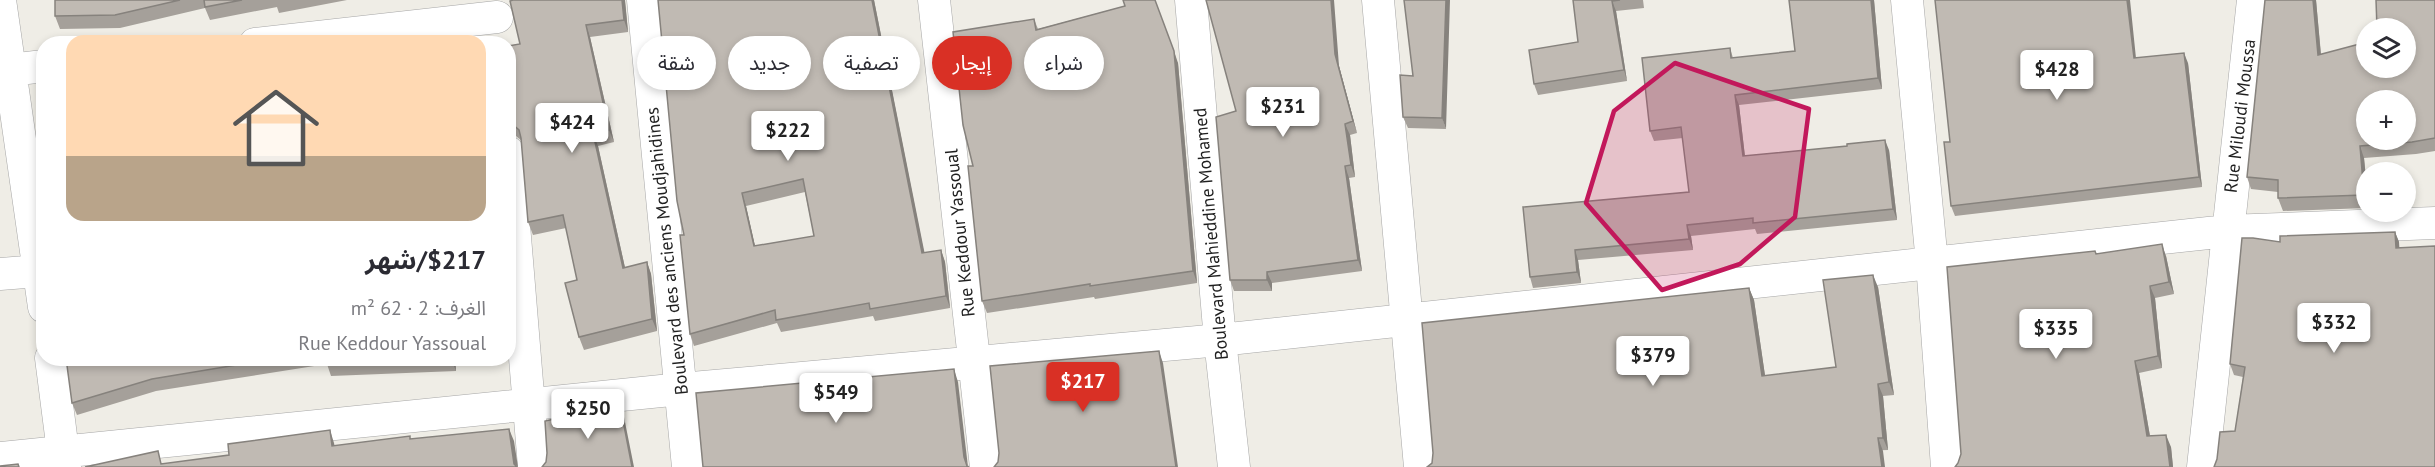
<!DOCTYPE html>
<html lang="ar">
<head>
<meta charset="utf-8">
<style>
  body { margin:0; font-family:"PT Sans","Noto Sans Arabic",sans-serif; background:#f2f2f3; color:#2b2b33; direction:rtl; height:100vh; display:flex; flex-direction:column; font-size:22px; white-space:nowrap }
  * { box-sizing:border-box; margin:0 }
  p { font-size:20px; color:#7c7c81 }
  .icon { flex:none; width:33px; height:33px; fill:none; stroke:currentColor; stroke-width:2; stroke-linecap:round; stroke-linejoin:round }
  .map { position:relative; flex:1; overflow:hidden; direction:ltr }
  .sheet { position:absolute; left:36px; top:36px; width:480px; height:330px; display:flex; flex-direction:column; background:#fff; border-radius:24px; box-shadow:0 3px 9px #0003; direction:rtl }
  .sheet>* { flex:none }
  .banner { position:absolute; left:534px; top:36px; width:570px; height:54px; direction:rtl; display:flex; gap:12px }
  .fabs { position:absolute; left:2356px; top:18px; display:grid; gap:12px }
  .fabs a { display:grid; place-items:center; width:60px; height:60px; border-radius:50%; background:#fff; box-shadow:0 3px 9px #0003; font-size:30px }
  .price { position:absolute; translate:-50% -51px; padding:0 14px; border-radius:6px; background:#fff; color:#222; font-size:20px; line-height:39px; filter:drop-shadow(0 2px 3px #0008) }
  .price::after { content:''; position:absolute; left:50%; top:36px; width:18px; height:14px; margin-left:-9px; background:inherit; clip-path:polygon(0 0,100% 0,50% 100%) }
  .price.current { background:#d93025; color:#fff }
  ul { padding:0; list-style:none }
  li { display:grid; align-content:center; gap:12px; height:318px; padding:0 30px }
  li span { display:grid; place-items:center; height:186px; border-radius:18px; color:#555 }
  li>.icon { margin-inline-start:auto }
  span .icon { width:108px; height:108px; fill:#fffc; stroke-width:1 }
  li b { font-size:26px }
  .tag { padding:0 21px; border-radius:27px; background:#fff; box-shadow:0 3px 9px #0003; font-size:21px; line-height:54px }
  .tag.current { background:#d93025; color:#fff }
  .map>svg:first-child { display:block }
</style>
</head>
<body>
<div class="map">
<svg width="2435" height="467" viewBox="0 0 2435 467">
  <rect width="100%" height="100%" fill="#efede6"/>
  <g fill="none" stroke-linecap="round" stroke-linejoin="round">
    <defs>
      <path id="street" d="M0,0L44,307
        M643,0L688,467
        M934,0L986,467
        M1191,0L1220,340L1234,467
        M1378,0L1420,467
        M1907,0L1932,263L1947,467
        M255,44L497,17
        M10,70L44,66
        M508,152L534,467
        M0,274L38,271
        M51,358L65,467
        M0,458L681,389L1220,340L2227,231L2435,223
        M2203,467L2253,0"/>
    </defs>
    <use href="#street" stroke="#a6a6a6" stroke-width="33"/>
    <use href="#street" stroke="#fff" stroke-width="32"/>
  </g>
  <path fill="#a5a09a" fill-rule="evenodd" d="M55,0H347L279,13L277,7L210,20L205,8L120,28L60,29L55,16Z
    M658,0H874L924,253L941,250L945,262L950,308L875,321L873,316L781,332L777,323L694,346L690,334L684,235ZM805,192L814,236L755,246L746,206Z
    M1404,0L1446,129L1408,128L1403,117L1413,76Z
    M1573,0H1643L1644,8L1616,11L1627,81L1538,95L1534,84L1578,42Z
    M1789,0H1874L1882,89L1739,105L1745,156L1889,150L1897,220L1757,234L1755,229L1691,236L1693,250L1578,260L1581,283L1533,288L1530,277L1523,207L1689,192L1683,138L1654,141L1650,131L1730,48L1733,58L1795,51Z
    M2265,0H2316L2321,54L2367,68L2435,0V151L2416,154L2364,158L2367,189V208L2283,211L2278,198V192L2251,189L2247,177Z
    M625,2L628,32L590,37L614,142L598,146L625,268L647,262L651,274L657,331L584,350L579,337L577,280L566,228L533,235L528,222L522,141L516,136L508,134V46L520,44Z
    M1125,6L1178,63L1197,283L1095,299L1094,297L987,313L982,301L973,166L1034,19L1038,29Z
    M2136,58L2188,63L2202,187L1955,216L1951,206L1950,142Z
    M1339,66L1357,133L1350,135L1355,177L1349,178L1362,271L1272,283V291H1234L1230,280L1236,111Z
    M2395,232L2399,242L2235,431L2243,377L2234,375L2230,364L2280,242Z
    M2096,253L2166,256L2174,294L2155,298L2162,368L2139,373L2150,436L2171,447L2173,467H1955L1958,463L1961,454Z
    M1878,287L1894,395L1883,396L1888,450L1427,467L1749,288L1754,300L1765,376L1836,367Z
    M66,358H455L456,371L331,376L327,364L156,391L77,415L72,403Z"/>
  <path fill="#86827d" d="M622,0H625L628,32L624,20Z
    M872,0H874L927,265L922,253Z
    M1331,0H1334L1339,66L1357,133L1353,121L1335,54Z
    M1446,0H1450L1446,129L1442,118Z
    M1871,0H1874L1882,89L1878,78Z
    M2127,0H2130L2137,68L2134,58Z
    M2313,0H2316L2322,68L2318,55Z
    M1612,1L1616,11L1627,81L1624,70Z
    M586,25L590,37L614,142L609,130Z
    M1174,51L1178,63L1197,283L1193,271Z
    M2184,53L2188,63L2202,187L2199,177Z
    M1735,95L1739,105L1746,166L1743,156Z
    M1345,124L1350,135L1355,177L1351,165Z
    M593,133L598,146L628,281L623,268Z
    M1885,140L1889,150L1897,220L1893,209Z
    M2360,146L2364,158L2367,189V203L2364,195Z
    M1345,166L1349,178L1362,271L1358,260Z
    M742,193L746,206L758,259L754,246Z
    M1687,225L1691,236L1693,250L1689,239Z
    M2395,232L2399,242L2400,258L2396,248Z
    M2162,244L2166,256L2174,294L2169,282Z
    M941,250L945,262L950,308L946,296Z
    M1575,250L1578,260L1581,283L1577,272Z
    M647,262L651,274L657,331L652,319Z
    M1267,272L1272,283V291L1267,280Z
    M1873,275L1878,287L1894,395L1889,382Z
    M2150,286L2155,298L2162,368L2158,356Z
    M1749,288L1754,300L1767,389L1762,376Z
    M1159,351L1163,363L1178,467H1176Z
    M451,358H455L456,371Z
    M2135,361L2139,373L2152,448L2147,436Z
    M954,369L958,382L968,467L964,457Z
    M1878,384L1883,396L1888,450L1883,438Z
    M620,405L624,417L634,467H632Z
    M509,429L514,441L518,467L514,464Z
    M330,430L334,443L337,459L332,446Z
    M2166,435L2171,447L2173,467H2170Z
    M1878,438L1883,451L1885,467H1882Z"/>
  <path fill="#c0bab3" stroke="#86827d" stroke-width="1.5" fill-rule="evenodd" d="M55,0H180L115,15L55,16Z
    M204,0H242L205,7Z
    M513,0H622L624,20L586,25L609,130L593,133L623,268L647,262L652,319L579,337L565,283L577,280L563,215L528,222L521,138L519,130L512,124L508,123V46L520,44L510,1Z
    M658,0H872L922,253L941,250L946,296L870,309L869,303L776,320L775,310L690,334L680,235H684L677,201ZM803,179L814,236L754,246L742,193Z
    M1123,0H1155L1174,51L1193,271L1090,286V284L982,301L968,166H973L963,125L953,32L1034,19L1036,30L1125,6Z
    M1206,0H1331L1335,54L1353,121L1345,124L1351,165L1345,166L1358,260L1267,272V280H1230L1216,117L1236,111Z
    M1404,0H1446L1442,118L1403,117L1400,75L1413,76Z
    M1573,0H1620L1612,1L1624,70L1534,84L1529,50L1578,42Z
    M1789,0H1871L1878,78L1735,95L1743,156L1847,146V144L1885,140L1893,209L1753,223V218L1687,225L1689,239L1575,250L1577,272L1530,277L1523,207L1689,192L1681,127L1650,131L1642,58L1730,48L1731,58L1795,51Z
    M1935,0H2127L2134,58L2184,53L2199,177L1951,206L1944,142H1950Z
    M2265,0H2313L2318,55L2367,42V68H2406V28H2377L2376,0H2435V138L2412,142L2360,146L2364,195L2278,198V180L2247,177ZM2367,100H2406V140H2367Z
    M2395,232L2396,248L2435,246V467H2214L2217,459L2220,432L2235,431L2245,367L2230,364L2242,238H2253L2280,242V236Z
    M2162,244L2169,282L2150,286L2158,356L2135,361L2147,436L2166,435L2170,467H1955L1958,463L1961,454L1947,267L2095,251L2096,254Z
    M1873,275L1889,382L1878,384L1883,438H1878L1882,467H1427L1432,463L1433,453L1422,323L1749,288L1762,376L1836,367L1823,280Z
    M44,311V329L42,328L40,321V312Z
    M1159,351L1176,467H994L998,462L999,453L990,366Z
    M66,358H279L152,379L72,403Z
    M327,358H451V359L327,364Z
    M954,369L964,457L967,466L969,467H703L696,393Z
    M620,405L632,467H542L546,462L547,453L545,421Z
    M509,429L514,464L517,467H85L158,451L161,464L229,455L228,444L330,430L332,446L410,436V439Z
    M18,464L19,467H0V466Z"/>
  <path fill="#c2185b" fill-opacity="0.2" stroke="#c2185b" stroke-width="4.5" stroke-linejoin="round" d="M1675,63L1809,109L1795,217L1740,264L1662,290L1586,203L1614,111Z"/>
  <g text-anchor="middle" stroke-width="4.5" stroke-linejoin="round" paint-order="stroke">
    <g font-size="18" fill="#1f1f1f" stroke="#fff">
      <text transform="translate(2240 116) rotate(-83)" y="6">Rue Miloudi Moussa</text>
      <text transform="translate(960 233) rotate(-96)" y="6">Rue Keddour Yassoual</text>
      <text transform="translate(1211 234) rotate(-95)" y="6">Boulevard Mahieddine Mohamed</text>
      <text transform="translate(667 251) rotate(-96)" y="6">Boulevard des anciens Moudjahidines</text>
    </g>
  </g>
</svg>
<div class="fabs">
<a><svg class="icon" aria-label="layers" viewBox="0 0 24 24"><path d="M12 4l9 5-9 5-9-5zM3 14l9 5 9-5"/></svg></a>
<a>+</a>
<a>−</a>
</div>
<b class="price" style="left:2057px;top:101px">$428</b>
<b class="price" style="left:1283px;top:138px">$231</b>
<b class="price" style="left:572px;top:154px">$424</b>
<b class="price" style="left:788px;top:162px">$222</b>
<b class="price" style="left:2334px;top:354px">$332</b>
<b class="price" style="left:2056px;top:360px">$335</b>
<b class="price" style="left:1653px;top:387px">$379</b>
<b class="price current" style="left:1083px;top:413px">$217</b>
<b class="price" style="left:836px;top:424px">$549</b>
<b class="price" style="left:588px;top:440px">$250</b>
<div class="banner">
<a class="tag">شراء</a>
<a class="tag current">إيجار</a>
<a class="tag">تصفية</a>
<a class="tag">جديد</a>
<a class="tag">شقة</a>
</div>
<section class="sheet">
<ul>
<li><span style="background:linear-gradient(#ffd9b3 65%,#b9a48a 0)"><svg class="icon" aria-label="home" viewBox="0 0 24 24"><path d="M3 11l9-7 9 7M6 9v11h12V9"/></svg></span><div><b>$217/شهر</b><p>الغرف: 2 · 62 m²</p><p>Rue Keddour Yassoual</p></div></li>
</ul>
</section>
</div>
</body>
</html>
